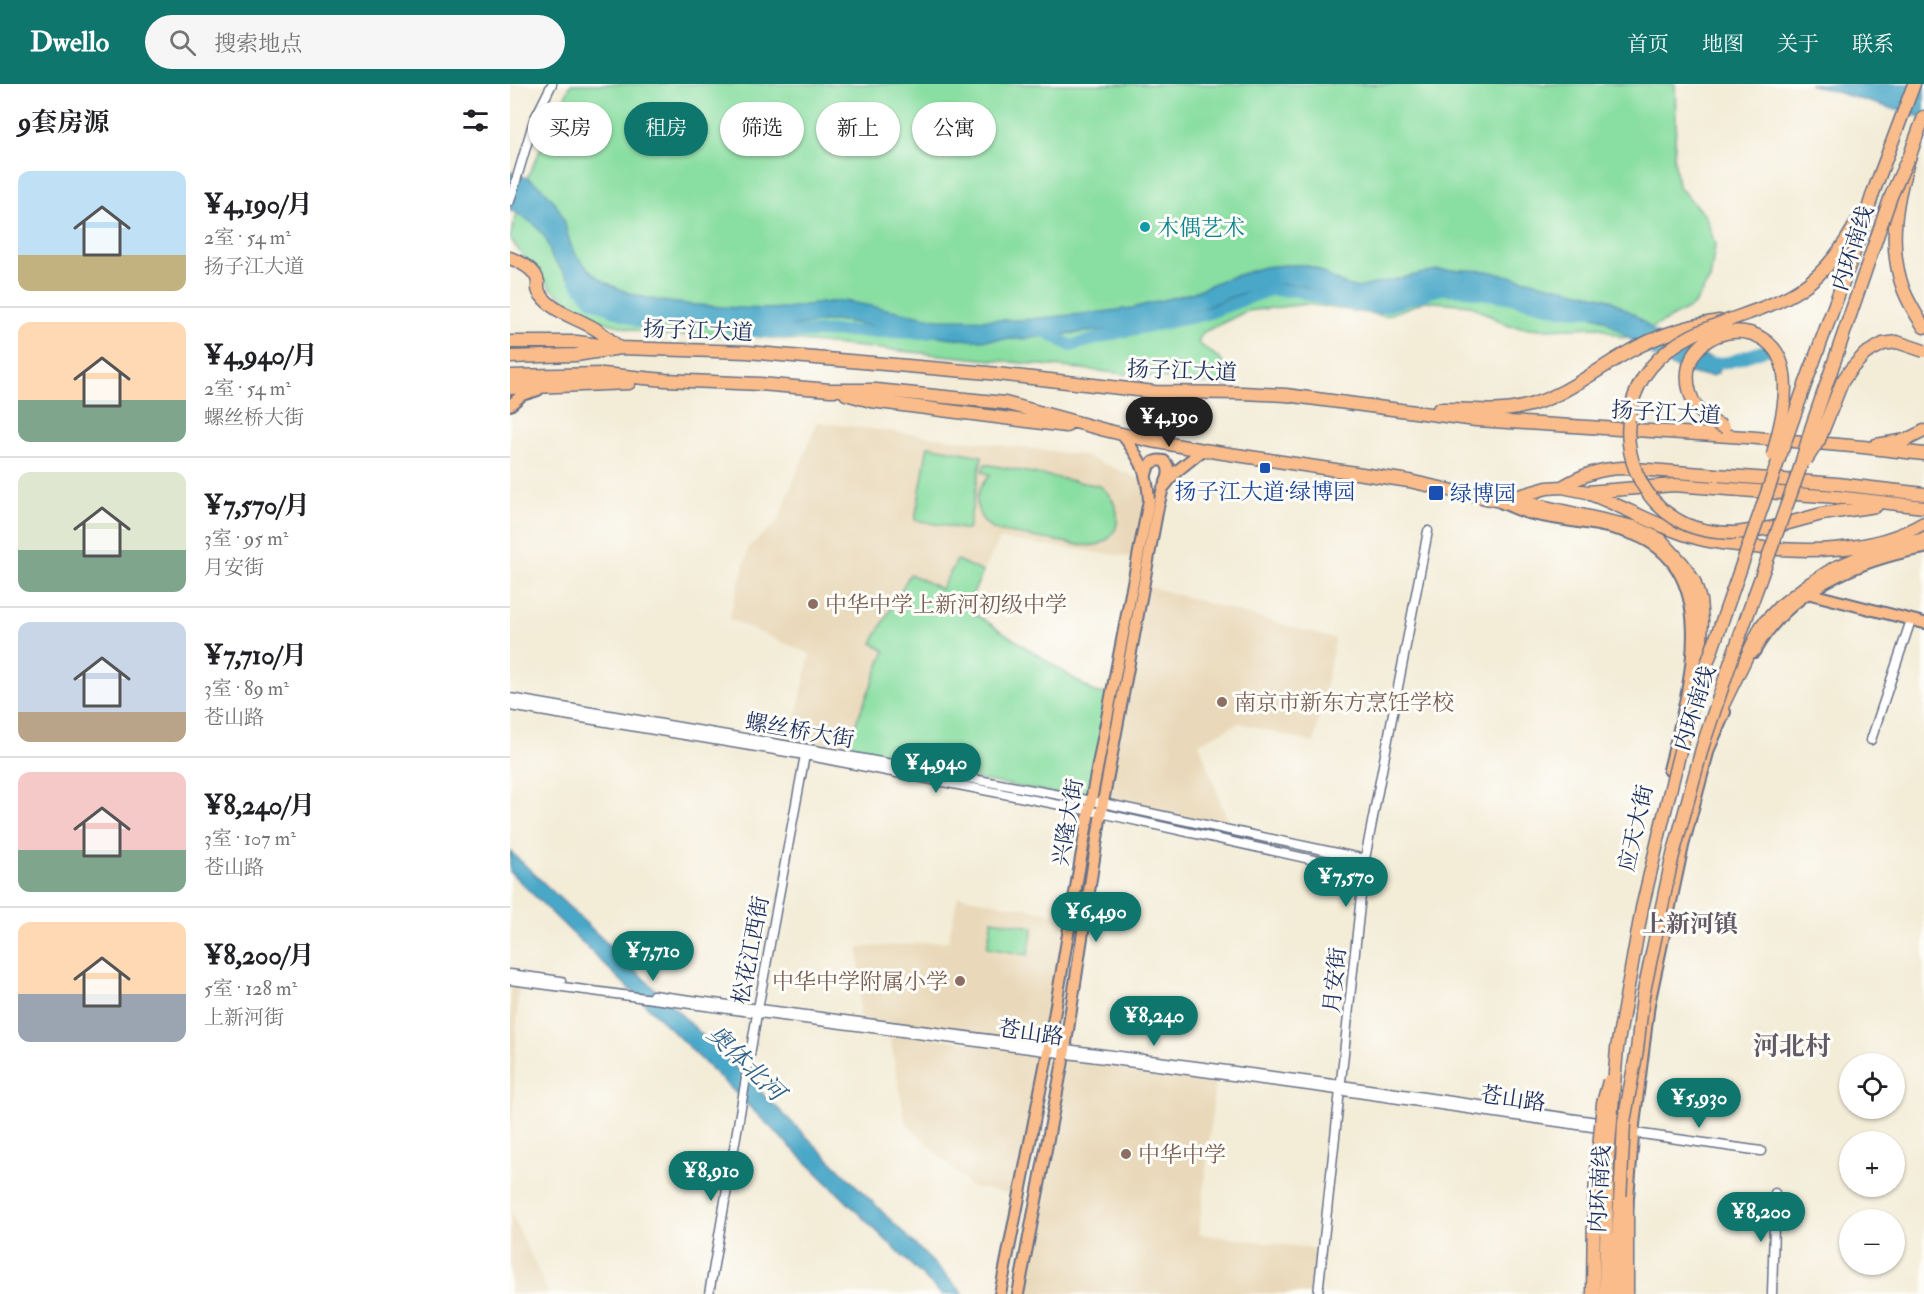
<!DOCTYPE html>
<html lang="zh">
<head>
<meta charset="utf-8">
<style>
  body { margin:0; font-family:"IM FELL Double Pica","Noto Serif SC",serif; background:#f6f6f6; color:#202124; height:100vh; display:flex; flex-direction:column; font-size:22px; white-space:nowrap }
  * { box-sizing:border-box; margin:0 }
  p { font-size:20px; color:#757577 }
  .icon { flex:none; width:33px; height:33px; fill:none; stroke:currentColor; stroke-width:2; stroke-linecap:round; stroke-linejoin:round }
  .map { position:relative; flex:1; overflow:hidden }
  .sheet { display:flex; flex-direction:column; background:#fff; width:510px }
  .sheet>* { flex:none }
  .hud { position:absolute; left:18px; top:18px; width:570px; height:54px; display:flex; gap:12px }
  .buttons { position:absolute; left:1329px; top:969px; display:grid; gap:12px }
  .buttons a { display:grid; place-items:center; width:66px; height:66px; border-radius:50%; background:#fff; box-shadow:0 2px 4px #0004; font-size:30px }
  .price { position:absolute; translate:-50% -51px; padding:0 14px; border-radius:21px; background:#0f766e; color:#fff; font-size:20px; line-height:39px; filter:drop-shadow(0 2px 3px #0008) }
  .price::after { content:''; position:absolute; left:50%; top:36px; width:18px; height:14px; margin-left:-9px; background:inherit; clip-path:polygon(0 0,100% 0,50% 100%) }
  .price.selected { background:#222; color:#fff }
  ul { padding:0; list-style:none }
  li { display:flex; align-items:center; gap:18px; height:150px; padding:0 18px }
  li+li { border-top:2px solid #e0e0e0 }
  li span { display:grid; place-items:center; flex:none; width:168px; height:120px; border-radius:12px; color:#555 }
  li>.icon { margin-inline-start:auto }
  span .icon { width:72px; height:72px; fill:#fffc; stroke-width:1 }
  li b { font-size:26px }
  h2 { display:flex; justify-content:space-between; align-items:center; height:72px; padding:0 18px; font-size:26px }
  .pill { padding:0 21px; border-radius:27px; background:#fff; box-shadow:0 2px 4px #0004; font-size:21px; line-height:54px }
  .pill.selected { background:#0f766e; color:#fff }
  header { display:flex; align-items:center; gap:36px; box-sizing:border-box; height:84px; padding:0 30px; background:#0f766e; color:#fff }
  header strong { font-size:28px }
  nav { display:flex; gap:33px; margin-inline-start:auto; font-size:21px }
  .search { width:420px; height:54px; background:#f6f6f6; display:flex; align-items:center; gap:15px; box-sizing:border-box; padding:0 21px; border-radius:33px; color:#757577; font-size:22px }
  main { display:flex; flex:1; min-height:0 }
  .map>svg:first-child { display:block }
</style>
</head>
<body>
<header>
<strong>Dwello</strong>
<div class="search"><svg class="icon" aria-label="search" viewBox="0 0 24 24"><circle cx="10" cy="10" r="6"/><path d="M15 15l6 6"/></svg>搜索地点</div>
<nav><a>首页</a><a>地图</a><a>关于</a><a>联系</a></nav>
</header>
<main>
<section class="sheet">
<h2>9套房源<svg class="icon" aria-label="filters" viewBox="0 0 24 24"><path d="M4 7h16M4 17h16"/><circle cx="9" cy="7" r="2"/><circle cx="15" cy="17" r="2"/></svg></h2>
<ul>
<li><span style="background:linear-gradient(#bfe0f5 70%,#c2b280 0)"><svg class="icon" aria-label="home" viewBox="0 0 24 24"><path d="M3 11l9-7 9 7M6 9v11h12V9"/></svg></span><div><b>¥4,190/月</b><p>2室 · 54 m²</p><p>扬子江大道</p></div></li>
<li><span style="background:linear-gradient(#ffd9b3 65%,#7fa58c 0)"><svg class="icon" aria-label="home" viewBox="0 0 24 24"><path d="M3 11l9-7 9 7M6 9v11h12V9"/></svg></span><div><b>¥4,940/月</b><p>2室 · 54 m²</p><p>螺丝桥大街</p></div></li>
<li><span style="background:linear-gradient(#dfe7d0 65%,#7fa58c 0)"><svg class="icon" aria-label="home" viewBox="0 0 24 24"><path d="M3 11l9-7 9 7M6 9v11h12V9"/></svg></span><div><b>¥7,570/月</b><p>3室 · 95 m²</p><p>月安街</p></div></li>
<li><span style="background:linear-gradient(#c9d6e8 75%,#b9a48a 0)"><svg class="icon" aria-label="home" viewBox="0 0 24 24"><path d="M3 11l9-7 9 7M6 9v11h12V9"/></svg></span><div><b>¥7,710/月</b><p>3室 · 89 m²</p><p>苍山路</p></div></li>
<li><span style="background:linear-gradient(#f6c9c9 65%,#7fa58c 0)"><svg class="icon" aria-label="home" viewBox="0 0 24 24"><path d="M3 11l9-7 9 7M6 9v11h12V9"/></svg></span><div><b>¥8,240/月</b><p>3室 · 107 m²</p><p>苍山路</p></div></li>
<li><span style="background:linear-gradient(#ffd9b3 60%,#9aa5b1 0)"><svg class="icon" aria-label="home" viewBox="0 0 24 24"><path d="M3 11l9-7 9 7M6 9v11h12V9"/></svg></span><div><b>¥8,200/月</b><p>5室 · 128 m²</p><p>上新河街</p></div></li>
</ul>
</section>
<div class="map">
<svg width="1414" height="1210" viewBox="0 0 1414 1210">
  <rect width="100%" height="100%" fill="#fdfcf7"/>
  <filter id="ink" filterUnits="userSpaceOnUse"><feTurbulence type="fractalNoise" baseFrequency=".0167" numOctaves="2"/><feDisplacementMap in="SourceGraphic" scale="12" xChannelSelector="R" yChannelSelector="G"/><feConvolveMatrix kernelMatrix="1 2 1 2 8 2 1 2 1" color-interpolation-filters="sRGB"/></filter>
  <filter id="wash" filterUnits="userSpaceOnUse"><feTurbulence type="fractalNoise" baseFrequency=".008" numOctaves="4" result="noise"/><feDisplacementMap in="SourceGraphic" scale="24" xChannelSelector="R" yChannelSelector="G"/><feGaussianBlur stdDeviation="1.35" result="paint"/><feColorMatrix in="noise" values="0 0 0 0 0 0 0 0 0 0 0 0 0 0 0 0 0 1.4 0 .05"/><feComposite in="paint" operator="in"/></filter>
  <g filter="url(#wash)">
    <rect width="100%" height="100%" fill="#f3ecd7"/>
    <path fill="#e9d9ba" d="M307,338L572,371L638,398L627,474L490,455L473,488L447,476L431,505L400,490L362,560L375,566L330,678L279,668L300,570L219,535L239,463L268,437Z
      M633,501L825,555L804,659L729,639L689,659L721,746L719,756L591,729Z
      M448,812L561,833L539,962L350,935L349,864L438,857Z
      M0,896L9,897L0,1079Z
      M379,948L538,969L509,1111L461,1103L396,1039Z
      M554,971L706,991L689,1150L813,1166L808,1210H507Z
      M0,1127L39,1210H0Z"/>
    <path fill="#89dea1" stroke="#528680" stroke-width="1.5" d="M61,0H1165L1166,40L1164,74L1168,102L1196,133L1205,161L1200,195L1183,222L1138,246L1113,254L1089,243L1031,245L999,242L960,221L915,217L876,232L797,220L737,227L692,249L688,259L709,274L718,287L719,302L563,284L229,251H144L87,236L43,206L16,176L0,154L18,92Z
      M418,362L472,372L458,446L405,436Z
      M475,380L590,402C601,411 609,424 607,439C606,450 596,459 585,461C575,463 563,460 553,458C531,454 509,451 487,447C463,435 460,408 481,391L472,388Z
      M447,476L473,488L456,524L584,608L602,611L581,716L333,671L375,567L362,559L400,490L431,505Z
      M482,836L523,843L518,871L477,864Z"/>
    <path fill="#49a7c8" stroke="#326b93" stroke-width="1.5" d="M1299,0H1414V34Z
      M0,88C24,93 44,111 53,134C56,143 58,155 62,164C69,177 84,192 97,199C132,219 174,220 212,223C234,224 255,226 276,224C296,222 315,217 335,217L428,235L511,236L592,228L622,224L684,208L712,196L754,183L775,181H794L805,184L831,199L847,204L927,186H957L977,187L1097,214L1124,230L1150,252L1167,262L1203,275L1209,279V286L1207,290L1202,292L1188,291L1174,287L1154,279L1135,267L1094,235L1047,222L972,206H929L854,223H842L821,217L794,202L775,200L758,202L719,214L690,226L626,243L511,255L460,256L419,251L331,237H320L276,244H241L154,238L119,230L82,214L62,198L42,174L36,155L25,141L7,129L0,127Z
      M0,767C153,912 306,1059 454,1210H431L0,788Z"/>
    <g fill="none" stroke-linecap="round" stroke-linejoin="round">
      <path stroke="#49a7c8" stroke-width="12" d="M65,196L81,216L130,238L162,235
        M211,240L246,247L279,249L334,247L418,249
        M528,247H535L561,262L603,250L694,231L760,206L787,207L813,215L869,224L931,205L951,206L997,213L1050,226L1080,227
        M1193,281L1219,278L1258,265"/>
    </g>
  </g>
  <g filter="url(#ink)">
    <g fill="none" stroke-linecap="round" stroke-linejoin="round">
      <defs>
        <path id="minor" d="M0,117L24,36L42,0
          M0,614L333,671L593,719L855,775
          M0,622L295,671L591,729L854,787
          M1361,656L1401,536
          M0,890L51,897
          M0,896L813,1004L1096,1045
          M143,911L831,1001L1094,1039
          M1118,1048L1251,1067
          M199,1210L247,930L295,671
          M808,1210L855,775L918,447
          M1262,1210L1265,1109"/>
        <path id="major" d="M0,321L12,311L28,306
          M636,391C638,381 643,375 654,377C660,383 660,390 656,398
          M992,419C1001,422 1009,427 1018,429C1053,438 1091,438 1125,451C1217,487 1176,615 1159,686
          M1297,509L1414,539
          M1244,568C1279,506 1347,476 1414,464
          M1117,1126L1124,1041L1139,920L1173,762L1199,665L1215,628
          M1089,1186L1091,1121
          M490,1210L539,962L579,727L639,416C637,385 630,375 612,350
          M508,1210L554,972L591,729L648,423L653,404L667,387L693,366"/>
        <path id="highway" d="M1414,33C1393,86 1372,150 1394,207C1399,220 1407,232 1414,243
          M1363,109L1404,0
          M0,174C10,178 26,185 28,198C28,203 27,207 31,211C45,230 69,234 87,246C95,251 102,258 110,264
          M0,258H67L97,262
          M0,273L66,271L110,264L237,268L478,289L645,308L732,309L776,311L966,336L1235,353L1353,363L1414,370
          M0,292L93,290L155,296L250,300L320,306H366L495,319L595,346L637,356L693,366L899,397L989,417L1013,418L1124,443L1151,456L1173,480L1184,497L1190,516L1192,537L1190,576L1184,606
          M0,304L119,299
          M336,310L361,317L556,342
          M929,325C957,324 985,330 1012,323C1052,314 1083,288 1118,268C1146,252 1178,242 1209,237
          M1366,361L1396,356L1414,347
          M1052,403C1072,391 1089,385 1112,384L1327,400L1414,410
          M1080,410C1117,424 1152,445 1190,455C1205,459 1220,460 1235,462C1294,469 1362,470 1414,439
          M1002,414L1037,404L1052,403L1077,408L1164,401L1326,413L1414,423
          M1226,449L1260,444L1312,430L1366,422
          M1206,635L1252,541L1269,523L1296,502L1324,484L1360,469L1414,455"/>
      </defs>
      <use href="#minor" stroke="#677188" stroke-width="11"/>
      <use href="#major" stroke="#677188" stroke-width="14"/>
      <use href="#highway" stroke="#677188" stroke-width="15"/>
      <use href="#minor" stroke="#fff" stroke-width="8"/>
      <use href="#major" stroke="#f9bc8a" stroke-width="10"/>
      <use href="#highway" stroke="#f9bc8a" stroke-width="12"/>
      <defs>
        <path id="highway-bridge" d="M1214,343C1198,337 1185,326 1180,309C1161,243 1264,221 1274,290C1278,317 1269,345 1263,371
          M1296,376L1309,356L1332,298L1341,285L1355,270L1373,260L1387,258L1414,267
          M1226,449C1208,449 1189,447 1173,439C1115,410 1101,331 1141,283C1178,238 1242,236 1289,206C1317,188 1334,162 1349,134
          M1083,1210L1084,1121L1093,1019L1099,997
          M1095,1210L1098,1073L1107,964L1132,824L1151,743L1179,631L1295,301L1346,163L1363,109
          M1107,1210L1108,1158L1114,1038L1127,966L1133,912L1162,775L1193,661L1223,571L1289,387L1301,345L1381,112L1398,74
          M1117,1210V1118"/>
      </defs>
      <use href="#highway-bridge" stroke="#677188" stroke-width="15" stroke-linecap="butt"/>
      <use href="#highway-bridge" stroke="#f9bc8a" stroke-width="12"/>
    </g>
  </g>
  <circle fill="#0f9aa8" stroke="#fdfcf7" stroke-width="2" cx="635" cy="143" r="6"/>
  <g fill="#1a4fb4" stroke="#fdfcf7" stroke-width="2">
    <rect x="749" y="378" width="12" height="12" rx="3"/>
    <rect x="918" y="401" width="16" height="16" rx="3"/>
  </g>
  <g fill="#8d6e63" stroke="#fdfcf7" stroke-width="2">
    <circle cx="303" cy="520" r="6"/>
    <circle cx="712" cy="618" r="6"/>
    <circle cx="450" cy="897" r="6"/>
    <circle cx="616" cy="1070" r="6"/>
  </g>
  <g text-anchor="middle" stroke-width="6" stroke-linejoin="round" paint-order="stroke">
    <g font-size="22" fill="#0d838f" stroke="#fdfcf7" text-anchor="start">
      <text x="647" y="151">木偶艺术</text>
    </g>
    <g font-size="22" fill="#1b2f5e" stroke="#fdfcf7">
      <text transform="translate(1342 164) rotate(-72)" y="8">内环南线</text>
      <text transform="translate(188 246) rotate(2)" y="8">扬子江大道</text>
      <text transform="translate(672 286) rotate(2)" y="8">扬子江大道</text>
      <text transform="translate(1156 328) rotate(3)" y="8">扬子江大道</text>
      <text transform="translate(1184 624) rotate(-72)" y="8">内环南线</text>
      <text transform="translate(290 646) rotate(10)" y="8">螺丝桥大街</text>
      <text transform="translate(557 738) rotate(-80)" y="8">兴隆大街</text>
      <text transform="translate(1125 744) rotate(-77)" y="8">应天大街</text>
      <text transform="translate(240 866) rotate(-79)" y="8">松花江西街</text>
      <text transform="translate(824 896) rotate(-84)" y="8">月安街</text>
      <text transform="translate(521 948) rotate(8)" y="8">苍山路</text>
      <text transform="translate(1003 1014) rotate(8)" y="8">苍山路</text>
      <text transform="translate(1089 1105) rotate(-87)" y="8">内环南线</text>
    </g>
    <g font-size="22" fill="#164399" stroke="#fdfcf7">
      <text x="755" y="415">扬子江大道·绿博园</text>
      <text x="940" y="417" text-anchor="start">绿博园</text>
    </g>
    <g font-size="22" fill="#785e54" stroke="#fdfcf7" text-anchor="start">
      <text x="315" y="528">中华中学上新河初级中学</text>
      <text x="724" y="626">南京市新东方烹饪学校</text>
      <text x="438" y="905" text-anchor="end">中华中学附属小学</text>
      <text x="628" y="1078">中华中学</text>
    </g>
    <g font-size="24" font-weight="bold" fill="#625a65" stroke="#fdfcf7">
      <text x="1180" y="848">上新河镇</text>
    </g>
    <g font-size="24" font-style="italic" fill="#2d5f88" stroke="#fdfcf7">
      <text transform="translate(236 979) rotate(44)" y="8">奥体北河</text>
    </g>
    <g font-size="26" font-weight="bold" fill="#625a65" stroke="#fdfcf7">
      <text x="1282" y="971">河北村</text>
    </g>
  </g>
</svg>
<div class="buttons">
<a><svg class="icon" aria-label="locate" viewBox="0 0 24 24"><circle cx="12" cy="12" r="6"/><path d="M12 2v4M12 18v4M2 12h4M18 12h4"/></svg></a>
<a>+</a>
<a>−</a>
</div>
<b class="price selected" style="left:659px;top:364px">¥4,190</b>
<b class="price" style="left:426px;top:710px">¥4,940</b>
<b class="price" style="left:836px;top:824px">¥7,570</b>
<b class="price" style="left:586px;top:859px">¥6,490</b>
<b class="price" style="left:143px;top:898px">¥7,710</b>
<b class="price" style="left:644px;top:963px">¥8,240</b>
<b class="price" style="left:1189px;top:1045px">¥5,930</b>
<b class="price" style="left:201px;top:1118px">¥8,910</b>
<b class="price" style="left:1251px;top:1159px">¥8,200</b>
<div class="hud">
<a class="pill">买房</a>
<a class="pill selected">租房</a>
<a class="pill">筛选</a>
<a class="pill">新上</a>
<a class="pill">公寓</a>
</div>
</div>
</main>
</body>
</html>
